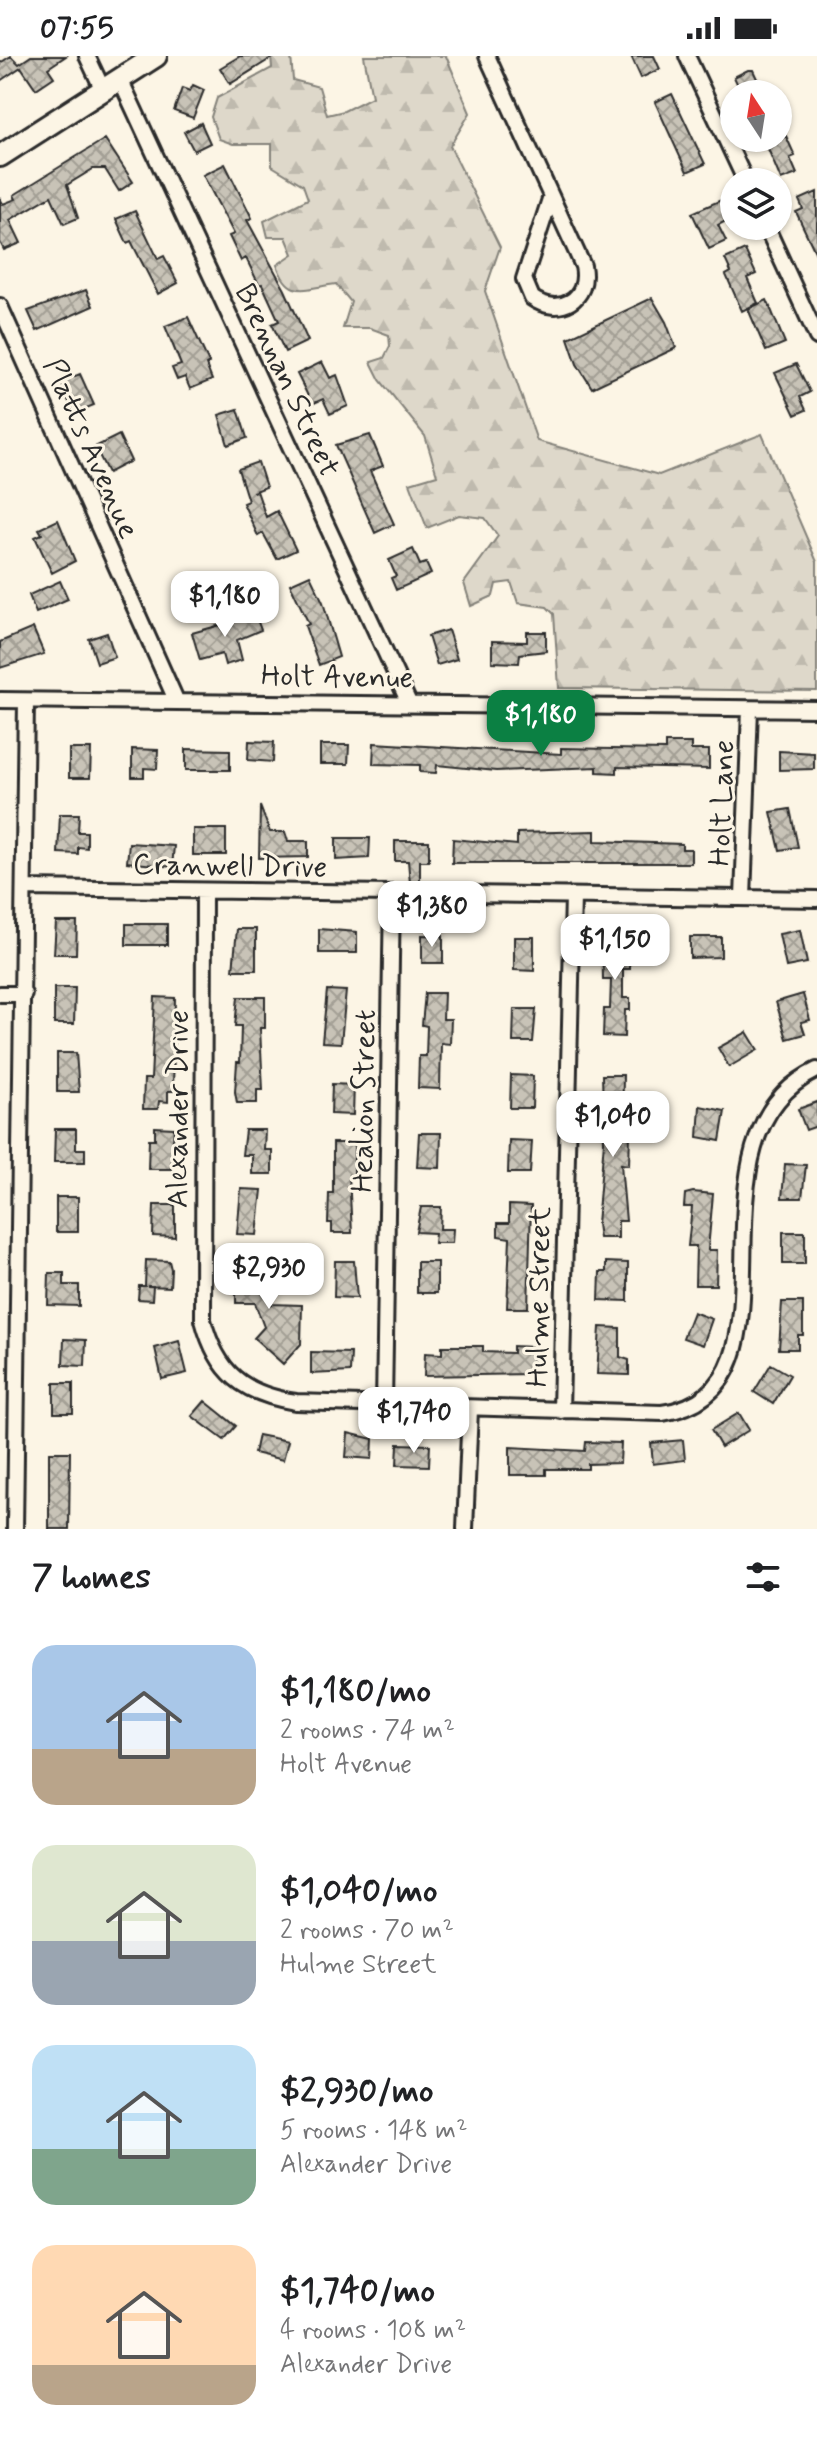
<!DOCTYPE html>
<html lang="en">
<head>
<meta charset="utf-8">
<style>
  body { margin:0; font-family:Mynerve,sans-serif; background:#f2f2f2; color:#202124; height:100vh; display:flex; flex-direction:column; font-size:30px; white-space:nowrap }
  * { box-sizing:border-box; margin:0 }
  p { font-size:26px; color:#757577 }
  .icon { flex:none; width:44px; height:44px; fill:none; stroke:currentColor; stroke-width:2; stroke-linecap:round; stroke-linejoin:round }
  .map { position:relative; height:1473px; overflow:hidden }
  .details { display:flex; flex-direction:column; background:#fff; flex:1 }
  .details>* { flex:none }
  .needle { width:52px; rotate:348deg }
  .fabs { position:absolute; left:720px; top:24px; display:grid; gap:16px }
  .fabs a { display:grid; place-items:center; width:72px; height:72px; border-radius:50%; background:#fff; box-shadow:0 2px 6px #0004; font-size:40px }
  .price { position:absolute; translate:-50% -68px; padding:0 18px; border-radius:16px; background:#fff; color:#222; font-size:26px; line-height:52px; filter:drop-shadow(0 2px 4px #0008) }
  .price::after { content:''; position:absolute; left:50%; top:48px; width:24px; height:18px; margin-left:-12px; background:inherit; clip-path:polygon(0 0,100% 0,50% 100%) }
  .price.current { background:#0b8043; color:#fff }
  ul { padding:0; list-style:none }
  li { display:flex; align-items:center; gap:24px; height:200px; padding:0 32px }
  li span { display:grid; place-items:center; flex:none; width:224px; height:160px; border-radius:24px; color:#555 }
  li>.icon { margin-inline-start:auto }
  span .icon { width:96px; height:96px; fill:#fffc; stroke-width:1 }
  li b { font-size:34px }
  h2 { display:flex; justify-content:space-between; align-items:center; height:96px; padding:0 32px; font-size:34px }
  .status { display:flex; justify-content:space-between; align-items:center; height:56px; padding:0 40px; background:#fff; direction:ltr }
  .status svg { height:22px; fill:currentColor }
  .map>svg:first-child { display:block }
</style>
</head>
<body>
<div class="status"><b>07:55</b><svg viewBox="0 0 49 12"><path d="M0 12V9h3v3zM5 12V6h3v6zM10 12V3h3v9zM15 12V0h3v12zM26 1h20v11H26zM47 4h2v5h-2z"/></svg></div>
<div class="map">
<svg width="817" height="1473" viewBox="0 0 817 1473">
  <defs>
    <pattern id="forest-firs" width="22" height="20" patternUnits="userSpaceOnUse" patternTransform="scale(2)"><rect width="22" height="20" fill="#ded8ca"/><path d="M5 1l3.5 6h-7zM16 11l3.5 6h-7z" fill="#bfbaae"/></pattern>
    <pattern id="building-cross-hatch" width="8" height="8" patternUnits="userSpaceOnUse" patternTransform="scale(2)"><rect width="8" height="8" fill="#c8c3b7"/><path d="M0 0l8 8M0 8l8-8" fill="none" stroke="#a39f95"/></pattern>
  </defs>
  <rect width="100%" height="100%" fill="#fcf5e5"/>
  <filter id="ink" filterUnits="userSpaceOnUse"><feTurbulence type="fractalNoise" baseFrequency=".0125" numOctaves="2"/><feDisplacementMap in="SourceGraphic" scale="16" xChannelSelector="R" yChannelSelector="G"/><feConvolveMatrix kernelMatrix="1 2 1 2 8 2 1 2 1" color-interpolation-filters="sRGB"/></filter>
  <g filter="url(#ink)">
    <path fill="url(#forest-firs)" stroke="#84827a" stroke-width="2" d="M271,0H291L293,24L319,31L327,59L344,55L372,41L364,0H446L470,57L450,90L500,191L485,235L537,385L659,419L762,378L817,506V635L559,632L554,558L547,551L518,547L511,526L496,528L493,540L471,550L464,527L498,480L485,462L459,459L427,472L410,427L437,419L425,380L380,324L371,306L384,302L390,290L389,279L370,272H343L351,246L336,228C305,232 289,244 277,209L293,198L286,181H268L264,165L308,143L303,129L272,110V88H233L219,83L211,61L217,42L272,12Z"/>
    <path fill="url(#building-cross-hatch)" stroke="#2b2b2b" stroke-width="2" d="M11,0L19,8L31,0H66L48,12L54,21L36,33L21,11L0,25V7Z
      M240,0H275L230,28L220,12Z
      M631,0H654L660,13L641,22Z
      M748,14H753L764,38H742L734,21Z
      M193,29L204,34L193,62L174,55L182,32L190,35Z
      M672,38L705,108L687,116L655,46Z
      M201,67L210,87L194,95L184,76Z
      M786,80L795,100L790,102L797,118L781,124L766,88Z
      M105,83L133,126L119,135L105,113H93L67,129L78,162L64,168L51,140L10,164L21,187L4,194L0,186V142L3,148L16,143L14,139Z
      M225,108L252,162L247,164L285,234L308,285L285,296L272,268L279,265L262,228L259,229L246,202L241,205L229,180L234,178L203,119Z
      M817,136V200L796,156L803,153L799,144Z
      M721,144L730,163L718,169L726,185L709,193L692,157Z
      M135,155L158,203L164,200L178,227L158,238L131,185L127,187L116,163Z
      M745,194L756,218L747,222L758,247L742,255L726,219L731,216L725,203Z
      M86,234L93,250L37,275L28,255Z
      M652,242L666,266L676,292L592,332L577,308L568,282Z
      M767,244L785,287L766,295L748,253Z
      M188,261L209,307L206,309L212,324L190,333L185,321L177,324L172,312L181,309L165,270Z
      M322,306L330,322L337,319L348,350L330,358L323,343L312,348L297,318Z
      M796,308L810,336L800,341L806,354L795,359L775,317Z
      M80,318L94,349L74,357L60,326Z
      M238,353L247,382L228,389L219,359Z
      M119,379L131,405L108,417L95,391Z
      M370,379L383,410L370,415L394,468L375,477L336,389Z
      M258,406L266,431L253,436L257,435L266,461L277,455L296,494L277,503L263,477L258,480L243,447L248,445L238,413Z
      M58,464L75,505L52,517L35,481L42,478L39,473Z
      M413,493L420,509L426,507L431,518L396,534L391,522L396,520L389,504Z
      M310,519L323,546L339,601L319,609L305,570L309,568L290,528Z
      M60,525L68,543L36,557L29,539Z
      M254,556L261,574L237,584L242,604L225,609L222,598L200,604L192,577L242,563Z
      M33,572L44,598L0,612V586Z
      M448,574L457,603L437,609L428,580Z
      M527,576H546V595L520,598L519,607L492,606V585L527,586Z
      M107,577L115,601L97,607L89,583Z
      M249,685L274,686L273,706L248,704Z
      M374,687L561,698V692L665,694V687H691V694H709V713L617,711V717L597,716V711L496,715L437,709L436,717L420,716V709L373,708Z
      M320,689H349L348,708H320Z
      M69,693H91L90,722H69Z
      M132,693L158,694L157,713L144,712V721H132Z
      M186,693L230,694V714H186Z
      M779,695L814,697V713L779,714Z
      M260,750L270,776H285L288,785H308V801L259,802Z
      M790,753L798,791L780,794L771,756Z
      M60,758H79L78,776H87V792L78,791V798L58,797Z
      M193,773H226V799H193Z
      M595,775V785L682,788V793H691V807H452L453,783L517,789V777Z
      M336,782H370L369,802L336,804Z
      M395,785H429V805H420V827H410L408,805H395Z
      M129,787L174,790L172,811L127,806Z
      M56,866H77L76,898H54Z
      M126,868H167V889H126Z
      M237,873H256V914H233Z
      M319,873L357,876V897H319Z
      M800,874L807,907L786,911L779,878Z
      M602,875H623V897H630V913H623V942H630V954H625L624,981L603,980L604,953H610L611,924H603Z
      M422,879L443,880V907H422Z
      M514,881H534V915L514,914Z
      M690,881H721V901L690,902Z
      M54,932H75L74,968H54Z
      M327,934L346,935L341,987L322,986Z
      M425,937H444L443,963H451L450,988L441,987L440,1033L418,1032L419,1000H426L427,970L422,969Z
      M803,938L810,964L801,966L805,978L787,983L776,946Z
      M155,941L175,942L173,1035H168V1046L159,1045L158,1053H143L144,1023H151Z
      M238,941H265V972H260L263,1034H257V1047H237L235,1036L237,1006H240L241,970H235Z
      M514,953H536L533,986H513Z
      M747,976L758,994L729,1011L718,992Z
      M57,997H76L79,1036H57Z
      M511,1019L533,1020L532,1052H510Z
      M602,1019H623L622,1079H630L629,1109L621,1108L626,1165H618V1182H599L597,1168L604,1085Z
      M332,1028L354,1029L353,1059L331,1058Z
      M817,1046V1070L806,1074L798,1053Z
      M700,1050L725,1055L720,1085L698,1081Z
      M155,1071L174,1072L171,1113H148L149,1083H155Z
      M55,1073H76V1093H85V1106H54Z
      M245,1074H265L264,1094H272V1118H252V1099H242Z
      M419,1077H441L440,1112L417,1111Z
      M509,1084L532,1085L530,1117H508Z
      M333,1087H354V1119H349L352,1177H332V1167H328L329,1137H333Z
      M785,1108L806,1109L802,1142H782Z
      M241,1133L262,1134L257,1179L237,1178Z
      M693,1136L713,1138L708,1194H717L716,1229H695L696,1190H688L692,1151H684L685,1138Z
      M56,1141H78V1176H56Z
      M154,1149H175V1181L153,1180Z
      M509,1149L531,1150L528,1252H507L510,1182L498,1180V1167H509Z
      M421,1151H441L440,1173H453L452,1187H434L435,1177L416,1176Z
      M783,1176H805V1208H783Z
      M236,1203L260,1204V1218H271V1248L302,1249L301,1288L283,1308L254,1282L264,1271L255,1247H236Z
      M146,1204L169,1205L171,1213L170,1231L147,1230H153L152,1244L138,1243L139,1230H145Z
      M335,1205H354L357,1242L334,1241Z
      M417,1206H437V1237H417Z
      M606,1206L628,1207V1245L599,1244L600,1216H606Z
      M49,1217H64V1229H79V1250L48,1249Z
      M782,1246H803V1279H798V1293H779Z
      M693,1256L712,1263L703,1289L683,1282Z
      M600,1271L620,1272V1301L629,1304V1319L597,1318Z
      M64,1283L86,1284L85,1310L63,1309Z
      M179,1285L187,1317L162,1323L155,1292Z
      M442,1290H483V1296L513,1297V1290L533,1291L532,1318L424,1320L425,1297L442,1298Z
      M311,1296L351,1297L350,1316L311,1318Z
      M771,1308L790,1319L773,1348L754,1336Z
      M54,1327H73V1357H54Z
      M205,1345L236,1370L224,1384L192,1360Z
      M739,1357L749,1374L721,1391L711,1374Z
      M348,1377L373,1383L372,1403L346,1401Z
      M258,1379L288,1385L283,1404L254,1397Z
      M683,1384L685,1404L653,1408L651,1387Z
      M586,1386L621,1387L620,1407L588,1408V1413H546V1419H510V1391L585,1395Z
      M398,1388L430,1389L429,1410L397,1409Z
      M49,1396H70L69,1473H49Z"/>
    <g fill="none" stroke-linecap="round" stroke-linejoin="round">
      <defs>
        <path id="minor" d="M87,0L103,34
          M487,0L583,210C590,244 559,261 532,242L524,223L551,140
          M687,0L746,126
          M120,23L409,647
          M766,170L817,281
          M0,250L176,644
          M0,644L817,653
          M26,832L817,843
          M204,835L203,1264C217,1317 243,1338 296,1346L662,1357C817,1334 672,1083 817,1014
          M743,842L750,653
          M0,938H24
          M384,1349L392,838
          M561,1355L573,840
          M15,1473L26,645
          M465,1473L470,1353"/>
        <path id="secondary" d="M0,100L156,0"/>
      </defs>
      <use href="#minor" stroke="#2b2b2b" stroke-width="20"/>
      <use href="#secondary" stroke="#2b2b2b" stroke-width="26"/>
      <use href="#minor" stroke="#fcf5e5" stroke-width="14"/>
      <use href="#secondary" stroke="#fcf5e5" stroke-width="20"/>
    </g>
  </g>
  <g text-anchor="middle" stroke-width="6" stroke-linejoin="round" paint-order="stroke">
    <g font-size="30" fill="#2b2b2b" stroke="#fcf5e5">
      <text transform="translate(288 324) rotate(65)" y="10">Brennan Street</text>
      <text transform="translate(92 392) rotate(66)" y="10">Platts Avenue</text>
      <text transform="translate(337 620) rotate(1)" y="10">Holt Avenue</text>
      <text transform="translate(721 747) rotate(-88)" y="10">Holt Lane</text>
      <text transform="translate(230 809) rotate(1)" y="10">Cranwell Drive</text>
      <text transform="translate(363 1045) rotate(-89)" y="10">Healion Street</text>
      <text transform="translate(177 1053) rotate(-90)" y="10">Alexander Drive</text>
      <text transform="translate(538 1241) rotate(-89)" y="10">Hulme Street</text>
    </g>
  </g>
</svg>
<div class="fabs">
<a><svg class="needle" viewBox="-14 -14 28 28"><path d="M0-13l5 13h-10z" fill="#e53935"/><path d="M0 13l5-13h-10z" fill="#757577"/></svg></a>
<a><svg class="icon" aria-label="layers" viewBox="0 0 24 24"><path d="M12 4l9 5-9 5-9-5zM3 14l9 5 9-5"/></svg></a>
</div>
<b class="price" style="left:225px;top:583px">$1,180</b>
<b class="price current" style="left:541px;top:702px">$1,180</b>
<b class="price" style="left:432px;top:893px">$1,380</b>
<b class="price" style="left:615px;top:926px">$1,150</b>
<b class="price" style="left:613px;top:1103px">$1,040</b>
<b class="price" style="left:269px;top:1255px">$2,930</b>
<b class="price" style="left:414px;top:1399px">$1,740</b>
</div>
<section class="details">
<h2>7 homes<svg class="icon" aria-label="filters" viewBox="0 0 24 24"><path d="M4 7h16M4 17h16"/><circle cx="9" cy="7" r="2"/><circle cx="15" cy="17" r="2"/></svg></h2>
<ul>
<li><span style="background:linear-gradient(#a9c7e8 65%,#b9a48a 0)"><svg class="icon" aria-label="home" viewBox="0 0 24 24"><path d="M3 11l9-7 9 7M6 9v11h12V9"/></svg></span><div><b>$1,180/mo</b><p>2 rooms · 74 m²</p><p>Holt Avenue</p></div></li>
<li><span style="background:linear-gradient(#dfe7d0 60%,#9aa5b1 0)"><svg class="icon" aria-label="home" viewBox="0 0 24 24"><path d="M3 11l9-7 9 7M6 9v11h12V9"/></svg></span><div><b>$1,040/mo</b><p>2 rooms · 70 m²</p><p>Hulme Street</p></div></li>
<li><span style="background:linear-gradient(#bfe0f5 65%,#7fa58c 0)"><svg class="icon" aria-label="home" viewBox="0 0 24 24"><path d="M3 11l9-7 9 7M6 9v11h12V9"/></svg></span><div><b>$2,930/mo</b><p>5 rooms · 148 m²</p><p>Alexander Drive</p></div></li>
<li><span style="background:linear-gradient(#ffd9b3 75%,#b9a48a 0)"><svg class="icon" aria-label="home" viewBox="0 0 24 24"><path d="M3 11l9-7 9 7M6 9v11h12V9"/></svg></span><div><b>$1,740/mo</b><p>4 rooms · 108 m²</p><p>Alexander Drive</p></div></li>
</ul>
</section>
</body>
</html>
